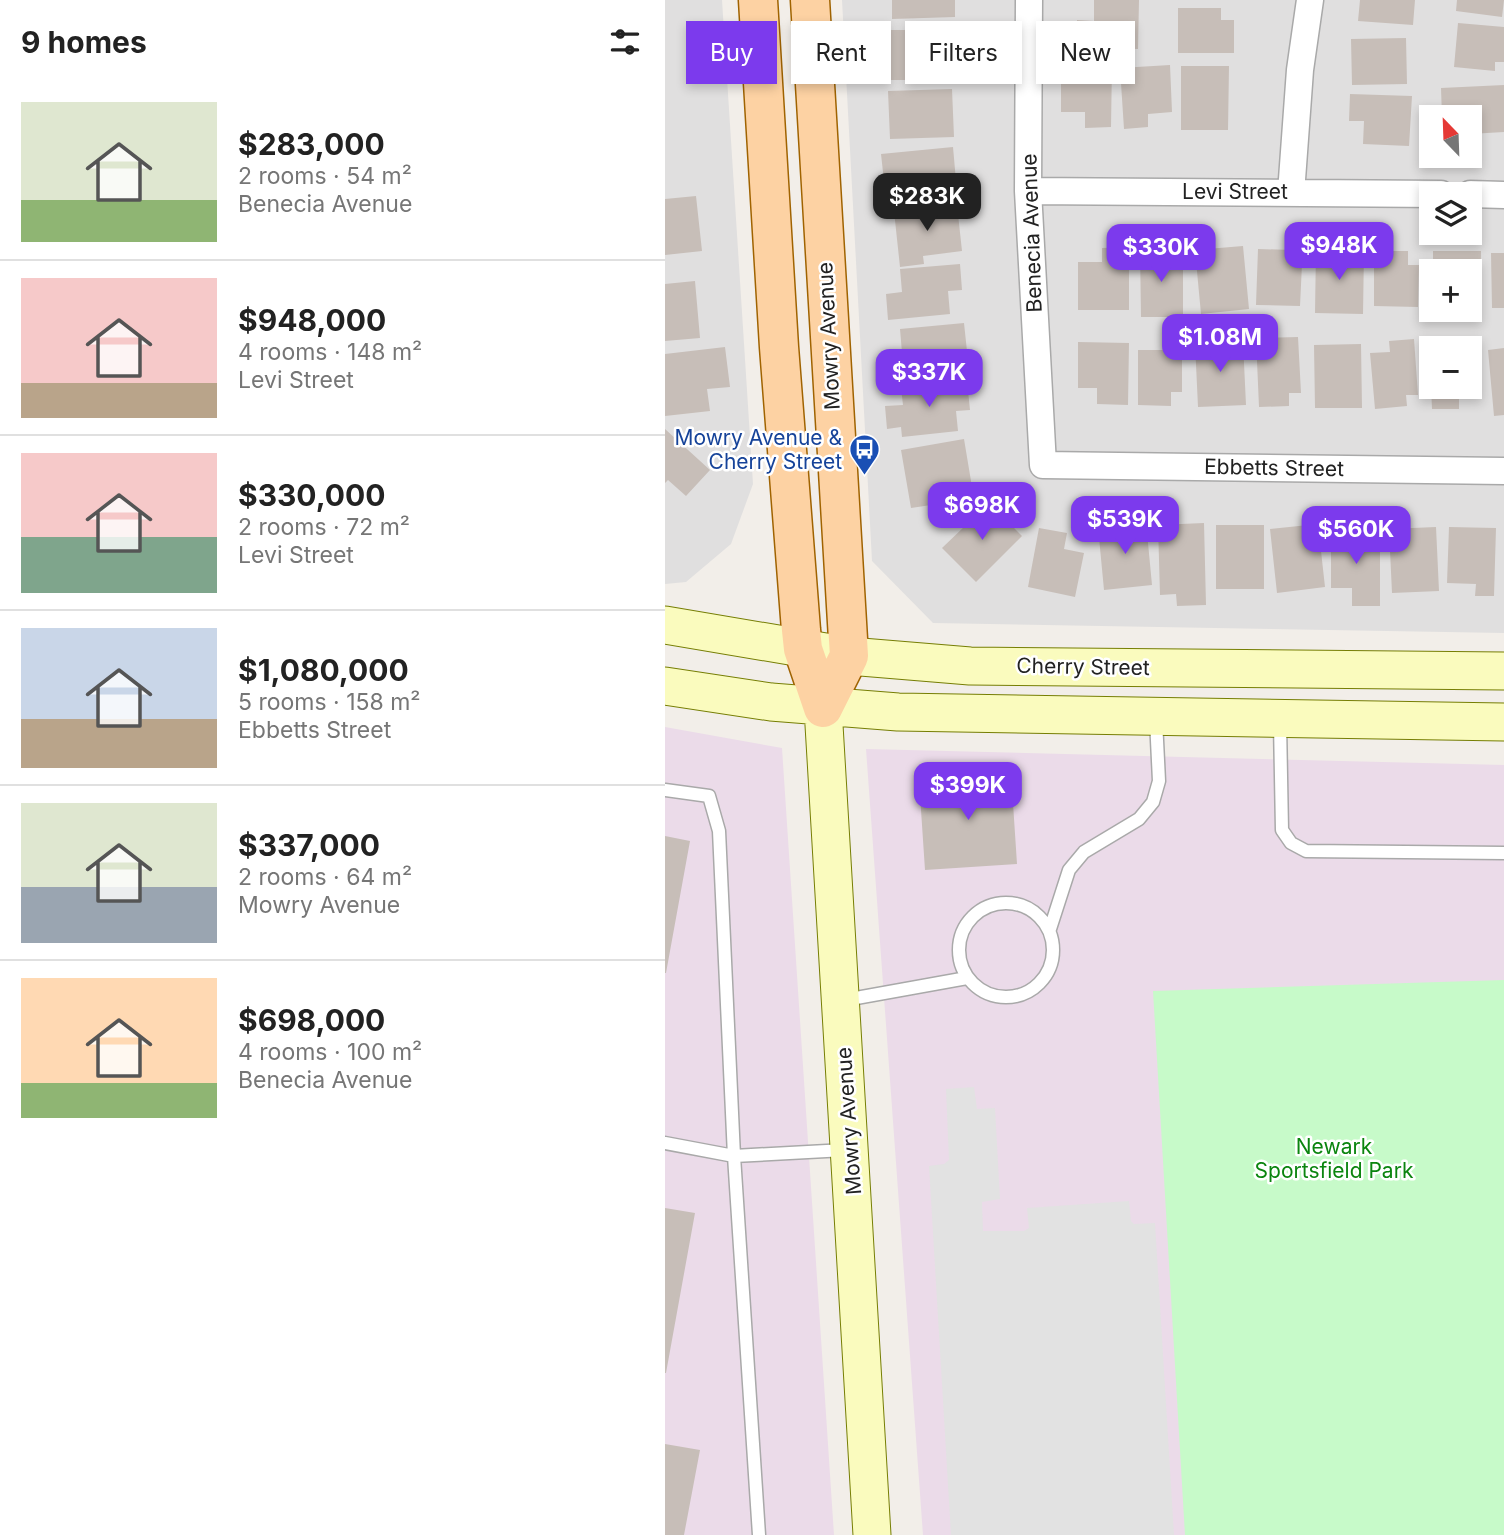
<!DOCTYPE html>
<html lang="en">
<head>
<meta charset="utf-8">
<style>
  body { margin:0; font-family:Inter,sans-serif; background:#f2f2f2; color:#222; height:100vh; display:flex; flex-direction:column; font-size:26px; white-space:nowrap }
  * { box-sizing:border-box; margin:0 }
  p { font-size:23px; color:#767676 }
  .icon { flex:none; width:38px; height:38px; fill:none; stroke:currentColor; stroke-width:2; stroke-linecap:round; stroke-linejoin:round }
  .map { position:relative; flex:1; overflow:hidden }
  .panel { display:flex; flex-direction:column; background:#fff; width:665px }
  .panel>* { flex:none }
  .guide { position:absolute; left:21px; top:21px; width:665px; height:63px; display:flex; gap:14px }
  .needle { width:46px; rotate:337deg }
  .buttons { position:absolute; left:754px; top:105px; display:grid; gap:14px }
  .buttons a { display:grid; place-items:center; width:63px; height:63px; border-radius:0px; background:#fff; box-shadow:0 4px 10px #0003; font-size:35px }
  .price { position:absolute; translate:-50% -60px; padding:0 16px; border-radius:14px; background:#7c3aed; color:#fff; font-size:23px; line-height:46px; filter:drop-shadow(0 2px 4px #0008) }
  .price::after { content:''; position:absolute; left:50%; top:42px; width:21px; height:16px; margin-left:-10px; background:inherit; clip-path:polygon(0 0,100% 0,50% 100%) }
  .price.selected { background:#222; color:#fff }
  ul { padding:0; list-style:none }
  li { display:flex; align-items:center; gap:21px; height:175px; padding:0 21px }
  li+li { border-top:2px solid #e0e0e0 }
  li span { display:grid; place-items:center; flex:none; width:196px; height:140px; border-radius:0px; color:#555 }
  li>.icon { margin-inline-start:auto }
  span .icon { width:84px; height:84px; fill:#fffc; stroke-width:1 }
  li b { font-size:30px }
  h2 { display:flex; justify-content:space-between; align-items:center; height:84px; padding:0 21px; font-size:30px }
  .tag { padding:0 24px; border-radius:0px; background:#fff; box-shadow:0 4px 10px #0003; font-size:24px; line-height:63px }
  .tag.selected { background:#7c3aed; color:#fff }
  main { display:flex; flex:1; min-height:0 }
  .map>svg:first-child { display:block }
</style>
</head>
<body>
<main>
<section class="panel">
<h2>9 homes<svg class="icon" aria-label="filters" viewBox="0 0 24 24"><path d="M4 7h16M4 17h16"/><circle cx="9" cy="7" r="2"/><circle cx="15" cy="17" r="2"/></svg></h2>
<ul>
<li><span style="background:linear-gradient(#dfe7d0 70%,#8fb573 0)"><svg class="icon" aria-label="home" viewBox="0 0 24 24"><path d="M3 11l9-7 9 7M6 9v11h12V9"/></svg></span><div><b>$283,000</b><p>2 rooms · 54 m²</p><p>Benecia Avenue</p></div></li>
<li><span style="background:linear-gradient(#f6c9c9 75%,#b9a48a 0)"><svg class="icon" aria-label="home" viewBox="0 0 24 24"><path d="M3 11l9-7 9 7M6 9v11h12V9"/></svg></span><div><b>$948,000</b><p>4 rooms · 148 m²</p><p>Levi Street</p></div></li>
<li><span style="background:linear-gradient(#f6c9c9 60%,#7fa58c 0)"><svg class="icon" aria-label="home" viewBox="0 0 24 24"><path d="M3 11l9-7 9 7M6 9v11h12V9"/></svg></span><div><b>$330,000</b><p>2 rooms · 72 m²</p><p>Levi Street</p></div></li>
<li><span style="background:linear-gradient(#c9d6e8 65%,#b9a48a 0)"><svg class="icon" aria-label="home" viewBox="0 0 24 24"><path d="M3 11l9-7 9 7M6 9v11h12V9"/></svg></span><div><b>$1,080,000</b><p>5 rooms · 158 m²</p><p>Ebbetts Street</p></div></li>
<li><span style="background:linear-gradient(#dfe7d0 60%,#9aa5b1 0)"><svg class="icon" aria-label="home" viewBox="0 0 24 24"><path d="M3 11l9-7 9 7M6 9v11h12V9"/></svg></span><div><b>$337,000</b><p>2 rooms · 64 m²</p><p>Mowry Avenue</p></div></li>
<li><span style="background:linear-gradient(#ffd9b3 75%,#8fb573 0)"><svg class="icon" aria-label="home" viewBox="0 0 24 24"><path d="M3 11l9-7 9 7M6 9v11h12V9"/></svg></span><div><b>$698,000</b><p>4 rooms · 100 m²</p><p>Benecia Avenue</p></div></li>
</ul>
</section>
<div class="map">
<svg width="839" height="1535" viewBox="0 0 839 1535">
  <rect width="100%" height="100%" fill="#f2eee9"/>
  <path fill="#e0dfdf" fill-rule="evenodd" d="M0,0H57L88,484L66,544L21,582L0,584Z
    M177,0H839V633L268,623L207,561ZM766,117H805V156H766ZM766,194H805V233H766ZM766,271H805V310H766ZM766,348H805V387H766Z"/>
  <path fill="#ebdbe9" d="M0,727L117,748L169,1535H0Z
    M201,749L839,765V1535H258Z"/>
  <path fill="#c7fac9" d="M839,980V1535H520L488,991Z"/>
  <path fill="#e2e2e2" d="M309,1087L312,1109L330,1108L335,1199L317,1202L318,1231H359L364,1228L362,1208L464,1201L466,1221L469,1224L490,1223L509,1535H286L264,1166L279,1164L284,1160L281,1089Z"/>
  <path fill="#c7beb8" d="M227,0H290V17L227,19Z
    M429,0H474L473,49L411,48L412,20L429,21Z
    M695,0H750L748,25L693,21Z
    M792,0H839L837,17L791,11Z
    M513,8H556V20H569V53H513Z
    M793,23L839,27V62H830V71L789,67Z
    M224,30H287V57H271V80H224Z
    M741,38L742,84L687,85L686,39Z
    M396,65H447L446,127L420,128V112H396Z
    M505,65L507,112L483,114V127L459,129L455,68Z
    M516,66H564L563,130H516Z
    M839,85V132L805,134V117H777L776,88Z
    M287,89L289,137L225,139L223,91Z
    M685,94L747,96L744,146L698,144L699,121H684Z
    M288,147L292,192L221,199L216,154Z
    M31,196L37,251L0,255V199Z
    M292,205L297,251L258,256L259,264L235,267L229,211Z
    M578,246L584,309L536,314L530,250Z
    M464,247V310H413V262H437V248Z
    M475,248H509V262H518V317H476Z
    M593,249L626,250V263L637,264L635,306L591,305Z
    M651,249L699,250L698,314L650,313Z
    M709,251H743V265H754L753,307L709,306Z
    M768,251H816L815,315L768,316V310H805V271H768Z
    M826,253H839V308H827Z
    M295,264L297,290L283,291L285,314L223,320L221,294L237,292L235,269Z
    M30,281L35,338L0,341V284Z
    M299,323L304,370L239,376L235,329Z
    M633,337L636,393H624V406L594,407L591,338Z
    M749,339L753,395H741L742,406L710,409L705,353L725,352L724,341Z
    M413,342L464,343L463,405L432,404V388H413Z
    M578,342L581,405L533,407L530,343Z
    M696,344L697,408H650L649,345Z
    M60,347L65,387L42,389L45,411L0,416V354Z
    M805,347H816V392L794,393V409H767L766,387H805Z
    M839,348V415L829,416L823,350Z
    M473,350H517V392H506V406L473,405Z
    M302,381L305,410L291,411L293,431L237,437L236,427L222,429L220,406L238,405L236,388Z
    M0,429L45,470L21,496L3,480L0,483Z
    M299,439L307,487L265,494L266,505L246,508L236,450Z
    M324,503L357,536L311,582L277,548Z
    M481,522L487,585L439,590L433,527Z
    M539,523L541,605L512,606L511,594L495,595L493,525Z
    M653,524L660,587L612,593L605,529Z
    M551,525H599V589H551Z
    M666,527H693V542H715V606H687V588H666Z
    M771,527L774,591L727,593L724,529Z
    M784,527L831,528L829,596H810L811,584L782,583Z
    M374,528L402,533L399,549L419,553L410,597L363,587Z
    M346,773L352,864L260,870L254,780Z
    M0,836L25,841L1,973H0Z
    M0,1208L30,1213L1,1373H0Z
    M0,1444L35,1450L19,1535H0Z"/>
  <g fill="none" stroke-linecap="round" stroke-linejoin="round">
    <defs>
      <path id="service" d="M615,723L617,830L626,843L641,851L839,853
        M0,790L44,796L54,831L69,1156L94,1535
        M294 950a47 47 0 1 1 94 0a47 47 0 1 1-94 0Z
        M385,929L404,870L419,852L474,819L488,802L494,781L491,720
        M180,1000L302,978
        M0,1143L69,1156L180,1150"/>
      <path id="minor" d="M364,0L363,191L378,465L839,471
        M363,191L776,194
        M626,193L635,70L645,0
        M805,194L839,195"/>
      <path id="secondary" d="M0,625L184,656L305,666L839,671
        M0,686L106,702L233,712L839,722
        M158,708L207,1535"/>
      <path id="primary" d="M93,0L114,347L136,630L138,649L158,708
        M145,0L184,656L158,708"/>
    </defs>
    <use href="#service" stroke="#a9a9a9" stroke-width="15"/>
    <use href="#minor" stroke="#a9a9a9" stroke-width="29"/>
    <use href="#secondary" stroke="#767e04" stroke-width="39"/>
    <use href="#primary" stroke="#a06300" stroke-width="41"/>
    <use href="#service" stroke="#fff" stroke-width="12"/>
    <use href="#minor" stroke="#fff" stroke-width="26"/>
    <use href="#secondary" stroke="#fafbbe" stroke-width="37"/>
    <use href="#primary" stroke="#fdd2a3" stroke-width="38"/>
  </g>
  <defs>
    <symbol id="bus-pin" viewBox="-11 -11 22 30"><path d="M0 17L-7.5 6A9.5 9.5 0 1 1 7.5 6Z" fill="#1a4fb4" stroke="#fff"/><path d="M-5-6H5V4H4V6H2V4H-2V6H-4V4H-5ZM-3.5-4V0h7V-4ZM-3.5 1.2v1.5H-2V1.2ZM2 1.2v1.5H3.5V1.2Z" fill="#fff"/></symbol>
  </defs>
  <g fill-rule="evenodd">
    <use href="#bus-pin" x="182" y="432" width="35" height="47"/>
  </g>
  <g text-anchor="middle" stroke-width="5" stroke-linejoin="round" paint-order="stroke">
    <g font-size="21" fill="#222" stroke="#fff">
      <text x="570" y="199">Levi Street</text>
      <text transform="translate(367 233) rotate(-92)" y="7">Benecia Avenue</text>
      <text transform="translate(164 336) rotate(-93)" y="7">Mowry Avenue</text>
      <text transform="translate(609 468) rotate(1)" y="7">Ebbetts Street</text>
      <text transform="translate(418 667) rotate(1)" y="7">Cherry Street</text>
      <text transform="translate(184 1121) rotate(-94)" y="7">Mowry Avenue</text>
    </g>
    <g font-size="21" fill="#164399" stroke="#fff" text-anchor="end">
      <text x="177" y="445">Mowry Avenue &amp;<tspan x="177" dy="24">Cherry Street</tspan></text>
    </g>
    <g font-size="21" fill="#0b850f" stroke="#fff">
      <text x="669" y="1154">Newark<tspan x="669" dy="24">Sportsfield Park</tspan></text>
    </g>
  </g>
</svg>
<div class="buttons">
<a><svg class="needle" viewBox="-14 -14 28 28"><path d="M0-13l5 13h-10z" fill="#e53935"/><path d="M0 13l5-13h-10z" fill="#767676"/></svg></a>
<a><svg class="icon" aria-label="layers" viewBox="0 0 24 24"><path d="M12 4l9 5-9 5-9-5zM3 14l9 5 9-5"/></svg></a>
<a>+</a>
<a>−</a>
</div>
<b class="price selected" style="left:262px;top:233px">$283K</b>
<b class="price" style="left:674px;top:282px">$948K</b>
<b class="price" style="left:496px;top:284px">$330K</b>
<b class="price" style="left:555px;top:374px">$1.08M</b>
<b class="price" style="left:264px;top:409px">$337K</b>
<b class="price" style="left:317px;top:542px">$698K</b>
<b class="price" style="left:460px;top:556px">$539K</b>
<b class="price" style="left:691px;top:566px">$560K</b>
<b class="price" style="left:303px;top:822px">$399K</b>
<div class="guide">
<a class="tag selected">Buy</a>
<a class="tag">Rent</a>
<a class="tag">Filters</a>
<a class="tag">New</a>
</div>
</div>
</main>
</body>
</html>
